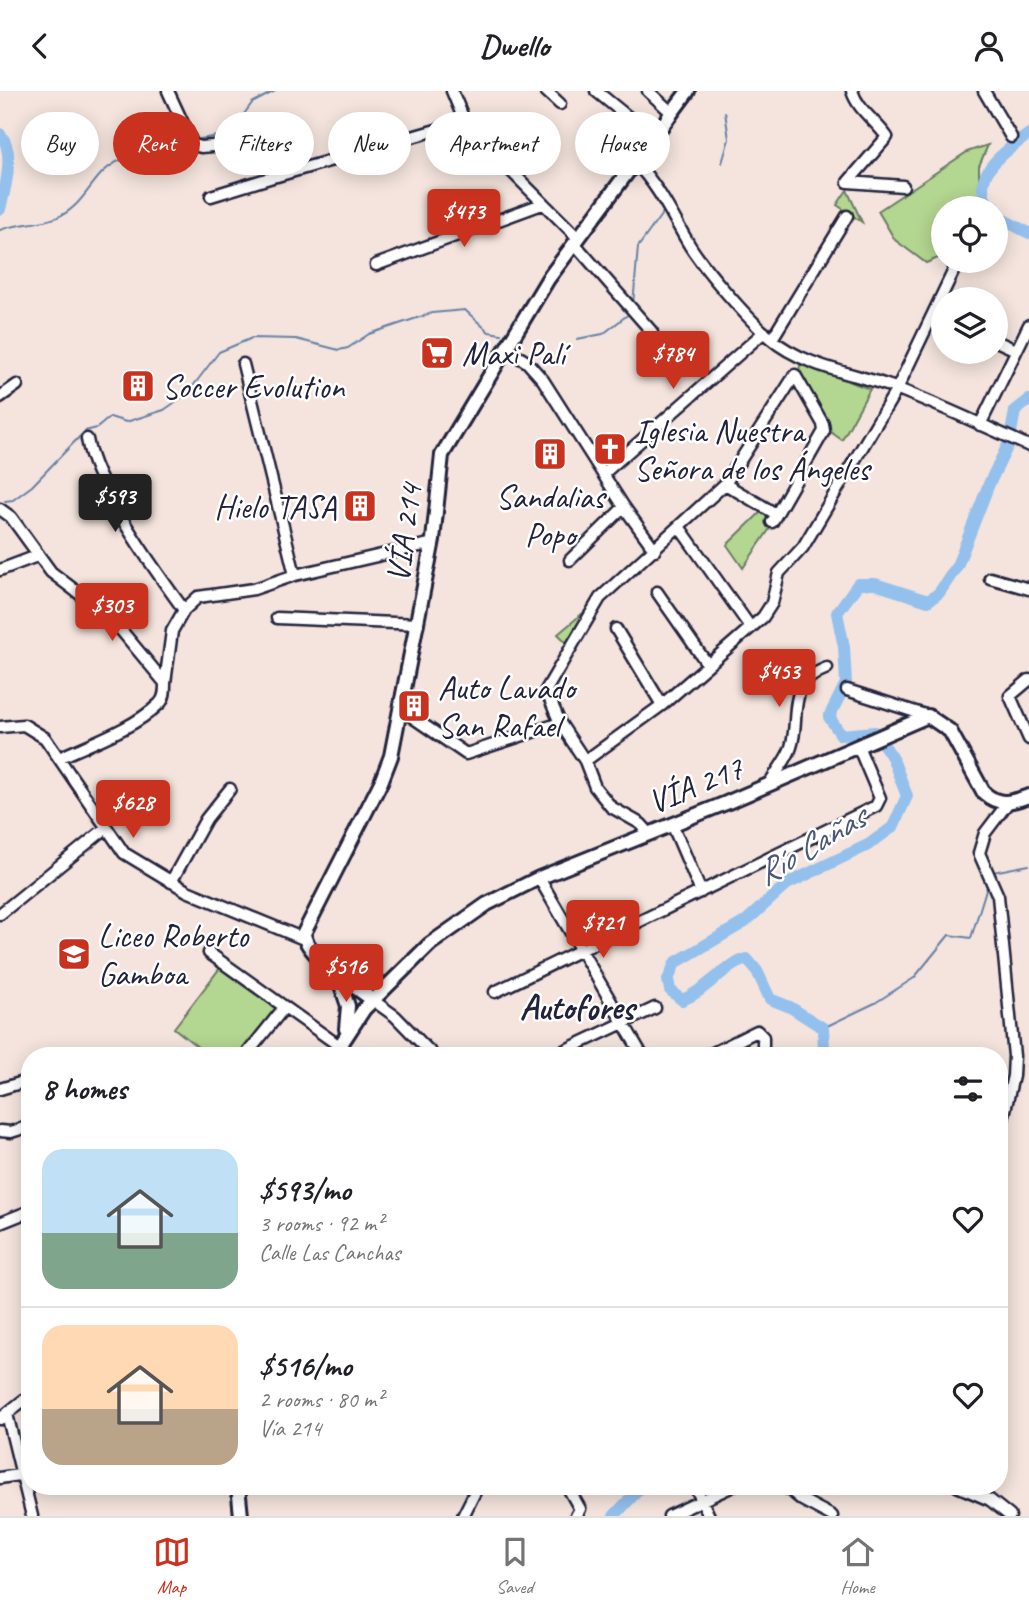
<!DOCTYPE html>
<html lang="en">
<head>
<meta charset="utf-8">
<style>
  body { margin:0; font-family:Caveat,sans-serif; background:#f6f6f6; color:#202124; height:100vh; display:flex; flex-direction:column; font-size:26px; white-space:nowrap }
  * { box-sizing:border-box; margin:0 }
  p { font-size:23px; color:#757577 }
  .icon { flex:none; width:38px; height:38px; fill:none; stroke:currentColor; stroke-width:2; stroke-linecap:round; stroke-linejoin:round }
  .map { position:relative; flex:1; overflow:hidden }
  .side { position:absolute; left:21px; top:956px; width:987px; height:448px; display:flex; flex-direction:column; background:#fff; border-radius:28px; box-shadow:0 4px 18px #0003 }
  .side>* { flex:none }
  .banner { position:absolute; left:21px; top:21px; width:987px; height:63px; display:flex; gap:14px }
  .buttons { position:absolute; left:931px; top:105px; display:grid; gap:14px }
  .buttons a { display:grid; place-items:center; width:77px; height:77px; border-radius:50%; background:#fff; box-shadow:0 4px 18px #0003; font-size:35px }
  .price { position:absolute; translate:-50% -60px; padding:0 16px; border-radius:7px; background:#c8321e; color:#fff; font-size:23px; line-height:46px; filter:drop-shadow(0 2px 4px #0008) }
  .price::after { content:''; position:absolute; left:50%; top:42px; width:21px; height:16px; margin-left:-10px; background:inherit; clip-path:polygon(0 0,100% 0,50% 100%) }
  .price.current { background:#222; color:#fff }
  ul { padding:0; list-style:none }
  li { display:flex; align-items:center; gap:21px; height:175px; padding:0 21px }
  li+li { border-top:2px solid #e0e0e0 }
  li span { display:grid; place-items:center; flex:none; width:196px; height:140px; border-radius:21px; color:#555 }
  li>.icon { margin-inline-start:auto }
  span .icon { width:84px; height:84px; fill:#fffc; stroke-width:1 }
  li b { font-size:30px }
  h2 { display:flex; justify-content:space-between; align-items:center; height:84px; padding:0 21px; font-size:30px }
  .chip { padding:0 24px; border-radius:32px; background:#fff; box-shadow:0 4px 18px #0003; font-size:24px; line-height:63px }
  .chip.current { background:#c8321e; color:#fff }
  header { display:flex; justify-content:space-between; align-items:center; height:91px; padding:0 21px; background:#fff; font-size:32px; font-weight:700 }
  .tabs { display:flex; justify-content:space-around; align-items:center; height:98px; border-top:2px solid #e0e0e0; background:#fff; font-size:19px; color:#757577 }
  .tabs a { display:grid; justify-items:center; gap:4px }
  .tabs .current { color:#c8321e }
  .map>svg:first-child { display:block }
</style>
</head>
<body>
<header><svg class="icon" aria-label="back" viewBox="0 0 24 24"><path d="M15 5l-7 7 7 7"/></svg>Dwello<svg class="icon" aria-label="person" viewBox="0 0 24 24"><circle cx="12" cy="8" r="4"/><path d="M4 21q1-7 8-7t8 7"/></svg></header>
<div class="map">
<svg width="1029" height="1425" viewBox="0 0 1029 1425">
  <rect width="100%" height="100%" fill="#f4e4dd"/>
  <filter id="ink" filterUnits="userSpaceOnUse"><feTurbulence type="fractalNoise" baseFrequency=".0143" numOctaves="2"/><feDisplacementMap in="SourceGraphic" scale="14" xChannelSelector="R" yChannelSelector="G"/><feConvolveMatrix kernelMatrix="1 2 1 2 8 2 1 2 1" color-interpolation-filters="sRGB"/></filter>
  <g filter="url(#ink)">
    <path fill="#b3d690" stroke="#6a7c66" stroke-width="2" d="M988,54L979,75V117H943V165L926,172L895,149L878,120L967,61Z
      M847,99L862,131L837,114Z
      M800,273L870,298L842,349L828,339L799,285Z
      M763,419L773,424V433L743,477L727,454Z
      M596,511L569,554L558,543Z
      M220,877L277,918L239,964H208L174,937Z"/>
    <g fill="none" stroke-linecap="round" stroke-linejoin="round">
      <path stroke="#6681a6" stroke-width="2" d="M194,49L224,44L234,37L252,12L275,0
        M722,72L729,48L725,21
        M0,139C19,132 46,133 62,124C81,114 89,95 103,81C123,62 161,54 188,50
        M633,214L638,156L664,120
        M577,248L603,243L630,222
        M5,410L13,409L32,395L85,340L97,337L110,326L126,331L164,319L187,303L219,261L252,247L296,248L339,259L348,257L369,243L432,222L465,219L489,241L501,243
        M993,781L1029,774
        M823,937L875,912L914,887L949,844L971,847L988,792"/>
      <path stroke="#94c0ed" stroke-width="12" d="M0,43C16,60 5,98 0,118
        M990,117C967,84 1005,61 1029,43
        M996,125L1029,142
        M817,964L824,958L823,937L790,916L770,908L757,880L747,868C722,875 707,900 682,909L670,899L668,889L675,872L745,831L787,793L868,754L893,736L907,705L892,666L875,641L841,644L829,626L846,592L844,556L837,522L858,493H875L928,510L939,502L957,475L989,393L1009,352L1015,320L1029,309
        M614,1425L642,1395"/>
      <defs>
        <path id="minor" d="M168,0L193,54L201,56L247,52L277,85L443,37L467,36L578,147
          M452,0L467,36
          M546,0L560,13
          M596,0L654,47
          M648,0L672,22
          M852,0C858,19 875,29 887,46L848,91L903,95
          M984,0L1011,46
          M635,71C660,97 672,125 690,155C706,180 747,227 770,247C805,277 856,282 898,298C942,315 986,336 1029,355
          M211,105L276,85
          M574,152L652,241
          M376,174L542,113
          M772,248L847,125
          M996,250L1016,259
          M506,258L527,271L543,289L624,416L655,459
          M243,273L295,484
          M0,306L17,294
          M980,334L1029,234
          M87,348C95,396 154,478 184,519
          M603,383L764,241
          M725,393L776,423
          M0,418L11,426L51,481L111,527L165,592C165,600 165,608 159,613C133,638 91,652 59,667
          M680,437L751,537
          M570,469L624,416
          M0,479L37,465
          M990,487L1029,498
          M657,501L708,574
          M277,527L418,533
          M616,538L662,614
          M1029,589L1010,605L1029,648
          M165,592L172,540L184,519L198,506L254,498L295,484L433,452
          M847,599L928,625
          M402,619L466,663L560,632
          M0,636L24,634L45,647L124,762L187,800L304,848
          M585,670L662,614L763,526L772,512L779,482L803,456L897,298L953,181
          M769,693C775,682 787,669 791,656C801,626 784,593 827,577
          M672,733L701,801
          M650,743L641,733L611,716L595,696L585,670L560,632L546,599L600,507L725,393L795,284L823,333L824,340L772,431
          M539,787L642,964
          M171,791L206,728L230,698
          M0,823L106,737
          M209,862L345,959
          M495,901L876,715L880,707L858,655
          M374,910L395,925L433,964
          M246,964L283,918
          M555,964L655,917
          M709,964L757,940L763,946V964
          M0,998L30,989
          M0,1040L11,1041L30,1035
          M999,1045L1013,985L1014,965L998,805L979,762L985,742L1007,713
          M0,1132L30,1120
          M7,1323L32,1425
          M0,1328L30,1304
          M0,1387L30,1382
          M567,1395L580,1418L576,1425
          M695,1395L709,1425
          M785,1395L802,1409L832,1425
          M957,1395L990,1409L1010,1425
          M463,1425L478,1395
          M669,1425L733,1395"/>
        <path id="major" d="M338,885L348,915L346,938
          M374,910C357,897 304,863 304,842L381,691L391,665L433,449L442,364L548,188L688,0
          M334,964L364,918L430,853L487,813L539,787L726,712L928,625L950,640L984,702C1000,716 1011,711 1029,705
          M238,1395L241,1425"/>
      </defs>
      <use href="#minor" stroke="#22223b" stroke-width="15"/>
      <use href="#major" stroke="#22223b" stroke-width="18"/>
      <use href="#minor" stroke="#fff" stroke-width="10"/>
      <use href="#major" stroke="#fff" stroke-width="12"/>
    </g>
  </g>
  <defs>
    <symbol id="supermarket-square" viewBox="-11 -11 22 22"><rect x="-9" y="-9" width="18" height="18" rx="4" fill="#c8321e" stroke="#fff"/><path d="M-6-5.5h2.5l.6 2H6L4.5 2H-2.5L-4.4-4H-6ZM-1.5 3.2a1.3 1.3 0 1 0 .1 0ZM3 3.2a1.3 1.3 0 1 0 .1 0Z" fill="#fff"/></symbol>
    <symbol id="building-square" viewBox="-11 -11 22 22"><rect x="-9" y="-9" width="18" height="18" rx="4" fill="#c8321e" stroke="#fff"/><path d="M-4-6H4V6H1V3H-1V6H-4ZM-2.5-4.3h1.7v1.8h-1.7ZM.8-4.3h1.7v1.8H.8ZM-2.5-1h1.7V.8h-1.7ZM.8-1h1.7V.8H.8Z" fill="#fff"/></symbol>
    <symbol id="church-square" viewBox="-11 -11 22 22"><rect x="-9" y="-9" width="18" height="18" rx="4" fill="#c8321e" stroke="#fff"/><path d="M-1.2-6h2.4v3.5h3.3v2.4h-3.3V6h-2.4V-.1h-3.3v-2.4h3.3Z" fill="#fff"/></symbol>
    <symbol id="school-square" viewBox="-11 -11 22 22"><rect x="-9" y="-9" width="18" height="18" rx="4" fill="#c8321e" stroke="#fff"/><path d="M0-5L7-2L0 1L-7-2ZM-4 1L0 2.5L4 1V4Q0 6-4 4Z" fill="#fff"/></symbol>
  </defs>
  <g fill-rule="evenodd">
    <use href="#supermarket-square" x="418" y="243" width="38" height="38"/>
    <use href="#building-square" x="119" y="276" width="38" height="38"/>
    <use href="#church-square" x="591" y="339" width="38" height="38"/>
    <use href="#building-square" x="531" y="344" width="38" height="38"/>
    <use href="#building-square" x="341" y="396" width="38" height="38"/>
    <use href="#building-square" x="395" y="596" width="38" height="38"/>
    <use href="#school-square" x="55" y="844" width="38" height="38"/>
  </g>
  <g text-anchor="middle" stroke-width="5" stroke-linejoin="round" paint-order="stroke">
    <g font-size="33" fill="#22223b" stroke="#fff" text-anchor="start">
      <text x="462" y="274">Maxi Palí</text>
      <text x="162" y="307">Soccer Evolution</text>
      <text x="634" y="351">Iglesia Nuestra<tspan x="634" dy="38">Señora de los Ángeles</tspan></text>
      <text x="550" y="417" text-anchor="middle">Sandalias<tspan x="550" dy="38">Popo</tspan></text>
      <text x="336" y="427" text-anchor="end">Hielo TASA</text>
      <text x="438" y="608">Auto Lavado<tspan x="438" dy="38">San Rafael</tspan></text>
      <text x="98" y="856">Liceo Roberto<tspan x="98" dy="38">Gamboa</tspan></text>
    </g>
    <g font-size="33" fill="#22223b" stroke="#fff">
      <text transform="translate(403 442) rotate(-82)" y="12">VÍA 214</text>
      <text transform="translate(695 693) rotate(-22)" y="12">VÍA 217</text>
    </g>
    <g font-size="35" font-style="italic" fill="#4a5979" stroke="#fff">
      <text transform="translate(810 754) rotate(-31)" y="12">Río Cañas</text>
    </g>
    <g font-size="35" font-weight="bold" fill="#22223b" stroke="#fff">
      <text x="577" y="928">Autofores</text>
    </g>
  </g>
</svg>
<div class="buttons">
<a><svg class="icon" aria-label="locate" viewBox="0 0 24 24"><circle cx="12" cy="12" r="6"/><path d="M12 2v4M12 18v4M2 12h4M18 12h4"/></svg></a>
<a><svg class="icon" aria-label="layers" viewBox="0 0 24 24"><path d="M12 4l9 5-9 5-9-5zM3 14l9 5 9-5"/></svg></a>
</div>
<b class="price" style="left:464px;top:158px">$473</b>
<b class="price" style="left:673px;top:300px">$784</b>
<b class="price current" style="left:115px;top:443px">$593</b>
<b class="price" style="left:112px;top:552px">$303</b>
<b class="price" style="left:779px;top:618px">$453</b>
<b class="price" style="left:133px;top:749px">$628</b>
<b class="price" style="left:603px;top:869px">$721</b>
<b class="price" style="left:346px;top:913px">$516</b>
<div class="banner">
<a class="chip">Buy</a>
<a class="chip current">Rent</a>
<a class="chip">Filters</a>
<a class="chip">New</a>
<a class="chip">Apartment</a>
<a class="chip">House</a>
</div>
<section class="side">
<h2>8 homes<svg class="icon" aria-label="filters" viewBox="0 0 24 24"><path d="M4 7h16M4 17h16"/><circle cx="9" cy="7" r="2"/><circle cx="15" cy="17" r="2"/></svg></h2>
<ul>
<li><span style="background:linear-gradient(#bfe0f5 60%,#7fa58c 0)"><svg class="icon" aria-label="home" viewBox="0 0 24 24"><path d="M3 11l9-7 9 7M6 9v11h12V9"/></svg></span><div><b>$593/mo</b><p>3 rooms · 92 m²</p><p>Calle Las Canchas</p></div><svg class="icon" aria-label="heart" viewBox="0 0 24 24"><path d="M12 20l-8-8c-3-5 5-10 8-4 3-6 11-1 8 4z"/></svg></li>
<li><span style="background:linear-gradient(#ffd9b3 60%,#b9a48a 0)"><svg class="icon" aria-label="home" viewBox="0 0 24 24"><path d="M3 11l9-7 9 7M6 9v11h12V9"/></svg></span><div><b>$516/mo</b><p>2 rooms · 80 m²</p><p>Vía 214</p></div><svg class="icon" aria-label="heart" viewBox="0 0 24 24"><path d="M12 20l-8-8c-3-5 5-10 8-4 3-6 11-1 8 4z"/></svg></li>
</ul>
</section>
</div>
<nav class="tabs">
<a class="current"><svg class="icon" aria-label="map" viewBox="0 0 24 24"><path d="M3 6l6-2 6 2 6-2v14l-6 2-6-2-6 2zM9 4v14M15 6v14"/></svg>Map</a>
<a><svg class="icon" aria-label="saved" viewBox="0 0 24 24"><path d="M7 4h10v16l-5-4-5 4z"/></svg>Saved</a>
<a><svg class="icon" aria-label="home" viewBox="0 0 24 24"><path d="M3 11l9-7 9 7M6 9v11h12V9"/></svg>Home</a>
</nav>
</body>
</html>
